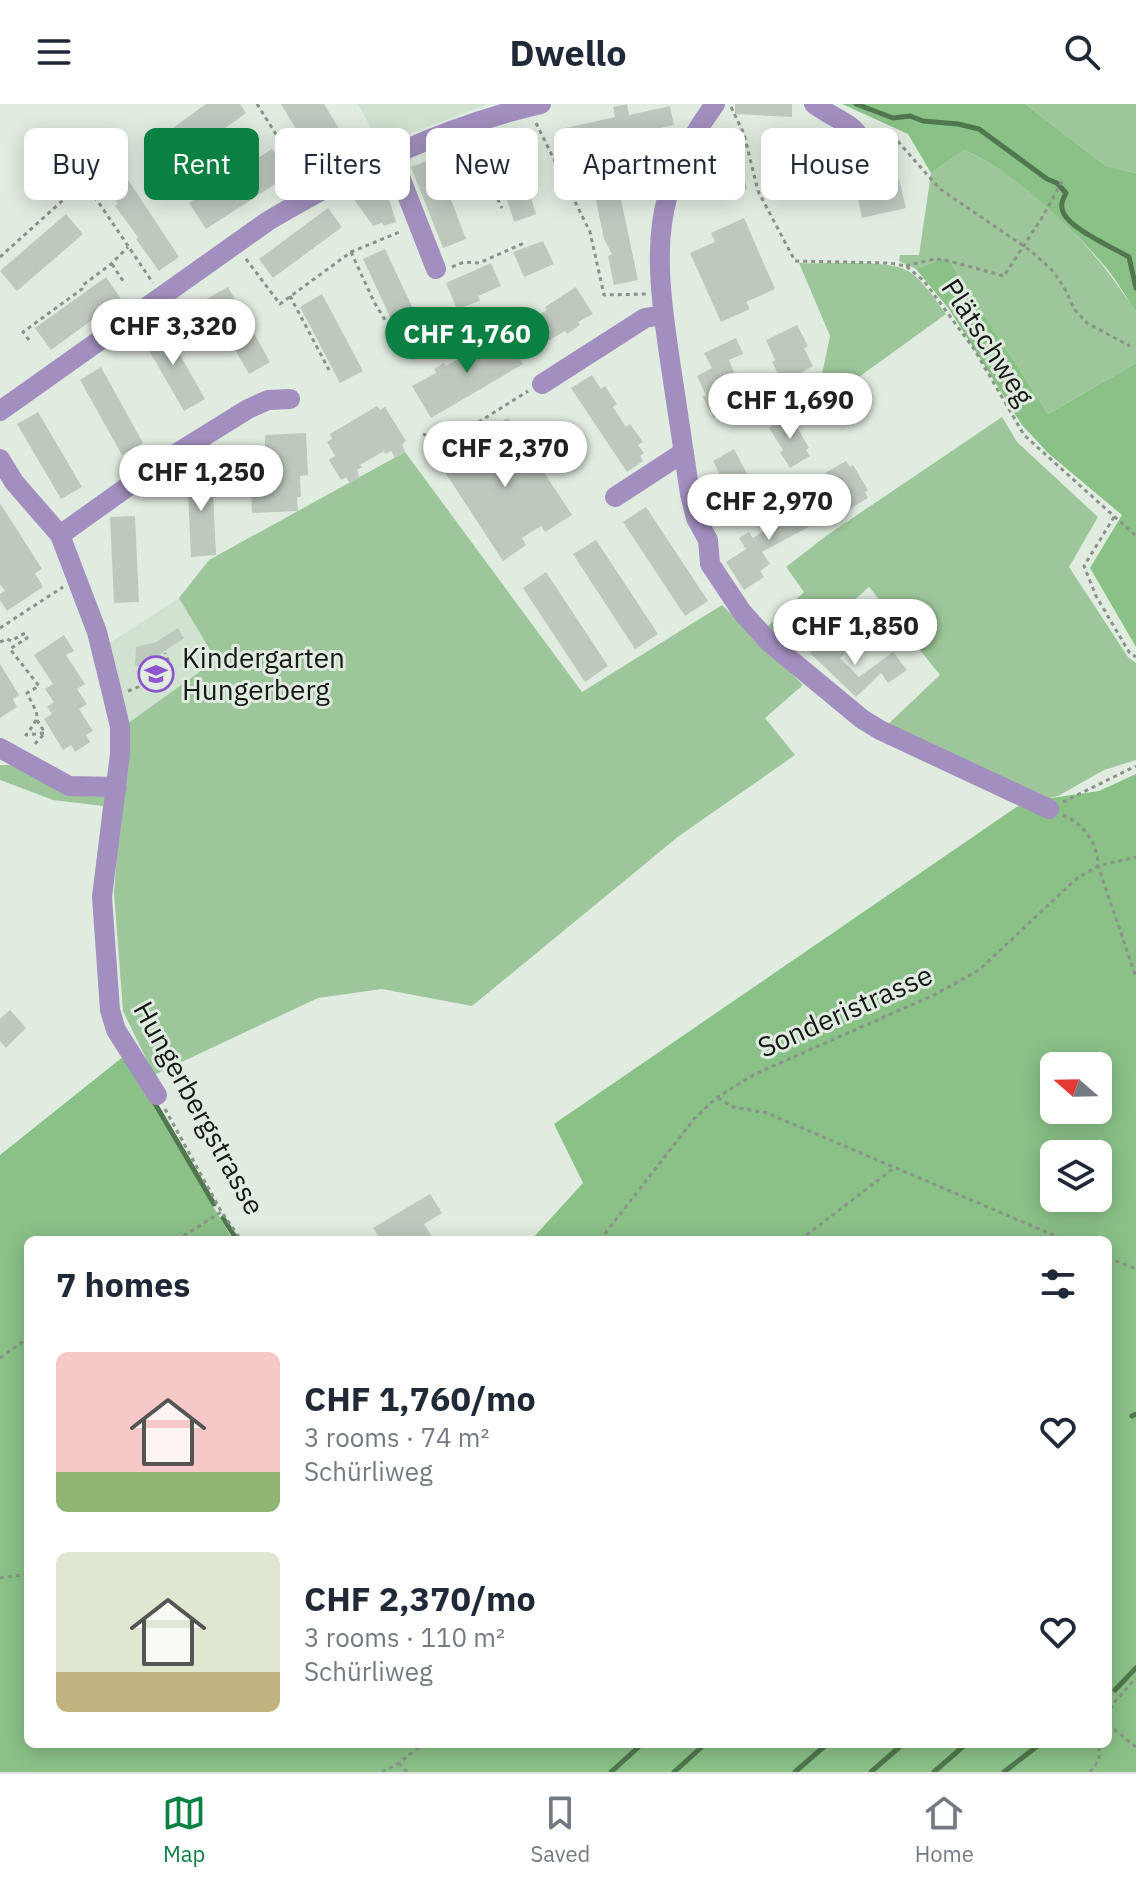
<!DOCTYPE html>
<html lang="en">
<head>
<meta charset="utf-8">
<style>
  body { margin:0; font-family:"IBM Plex Sans",sans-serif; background:#f2f2f3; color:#1f2937; height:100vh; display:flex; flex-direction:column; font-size:30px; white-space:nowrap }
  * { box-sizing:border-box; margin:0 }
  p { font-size:26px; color:#747a83 }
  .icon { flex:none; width:44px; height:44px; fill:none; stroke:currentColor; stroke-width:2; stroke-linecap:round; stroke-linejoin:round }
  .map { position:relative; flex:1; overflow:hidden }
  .panel { position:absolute; left:24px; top:1132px; width:1088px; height:512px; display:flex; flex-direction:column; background:#fff; border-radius:12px; box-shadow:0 4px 20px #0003 }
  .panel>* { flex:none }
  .banner { position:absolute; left:24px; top:24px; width:1088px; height:72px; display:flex; gap:16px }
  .needle { width:52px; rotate:290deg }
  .tools { position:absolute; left:1040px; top:948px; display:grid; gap:16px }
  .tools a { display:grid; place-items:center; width:72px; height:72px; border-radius:12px; background:#fff; box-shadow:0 4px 20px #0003; font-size:40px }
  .price { position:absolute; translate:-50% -68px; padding:0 18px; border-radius:28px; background:#fff; color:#222; font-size:26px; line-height:52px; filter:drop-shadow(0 2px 4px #0008) }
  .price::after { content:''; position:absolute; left:50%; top:48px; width:24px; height:18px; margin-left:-12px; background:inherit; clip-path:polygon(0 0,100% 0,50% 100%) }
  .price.active { background:#0b8043; color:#fff }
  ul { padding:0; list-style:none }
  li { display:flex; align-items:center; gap:24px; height:200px; padding:0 32px }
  li span { display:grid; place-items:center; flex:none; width:224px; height:160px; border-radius:12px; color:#555 }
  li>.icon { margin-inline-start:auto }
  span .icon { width:96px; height:96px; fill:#fffc; stroke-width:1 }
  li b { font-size:34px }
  h2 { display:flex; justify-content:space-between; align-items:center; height:96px; padding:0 32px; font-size:34px }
  .pill { padding:0 28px; border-radius:12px; background:#fff; box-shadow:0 4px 20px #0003; font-size:28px; line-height:72px }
  .pill.active { background:#0b8043; color:#fff }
  header { display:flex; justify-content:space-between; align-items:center; height:104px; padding:0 32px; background:#fff; font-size:36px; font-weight:700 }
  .tab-bar { display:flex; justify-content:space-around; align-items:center; height:112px; border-top:2px solid #e0e1e3; background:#fff; font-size:22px; color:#747a83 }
  .tab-bar a { display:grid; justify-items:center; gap:4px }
  .tab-bar .active { color:#0b8043 }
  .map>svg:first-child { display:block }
</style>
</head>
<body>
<header><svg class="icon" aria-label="menu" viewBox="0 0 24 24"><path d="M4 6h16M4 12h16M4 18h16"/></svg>Dwello<svg class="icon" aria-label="search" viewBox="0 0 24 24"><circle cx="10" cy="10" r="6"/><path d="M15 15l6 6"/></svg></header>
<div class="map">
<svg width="1136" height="1668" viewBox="0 0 1136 1668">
  <rect width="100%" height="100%" fill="#e1ece0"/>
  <path fill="#d2e2d1" d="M358,0H488L380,41Z
    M179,494L216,556L127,620L108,540Z"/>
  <path fill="#9dc69b" d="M1025,0H1136V69L1106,62Z
    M964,46C1022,70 1088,137 1123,189C1127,195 1134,202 1136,209C1136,224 1136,244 1136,259L1048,310L947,153L916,165L899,157L900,151H919L931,69Z
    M799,159C824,160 883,156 904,165C921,172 935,196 946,210L823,299L818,290L830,232Z
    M1002,313L1017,338L1098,413L1069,463L1128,553L1136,559V656L1104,666L1058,692L1042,696L885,623L940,571L869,483L791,552L764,526L804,488L786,463L826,432Z
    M405,348L582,588L722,501L803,581L765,614L795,651L679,732L472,902L382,885L318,894L154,971L123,907L114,789L127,620L216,556L179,494L209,456Z
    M0,661H22L111,687L92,795L103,702L53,696L0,676Z"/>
  <path fill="#8ac187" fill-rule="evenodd" d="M842,0H1025L1106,62L1136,69V208C1127,194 1118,179 1108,166C1075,126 1012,65 964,46L931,69L908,30Z
    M947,153L1048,310L1136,259V543L1090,464L1122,411L1048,349L1022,321L949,205L916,165Z
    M1136,670V1668H0V1051L124,952L233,1136H28V1640H1108V1136H531L583,1079L554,1020L1024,698L1099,687ZM1054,962H1098V1006H1054ZM1054,1050H1098V1094H1054Z"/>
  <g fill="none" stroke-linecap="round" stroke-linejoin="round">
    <path stroke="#50774e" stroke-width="5" d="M856,0L893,14L910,12L923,17L958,20L979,25L1047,75L1057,79L1066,89C1063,95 1060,100 1063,108C1070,125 1112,143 1129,153L1136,184
      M154,998L214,1100
      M223,1114L237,1136
      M1132,1312L1136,1310
      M1115,1586L1136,1564
      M611,1668L642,1640
      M674,1668L705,1640
      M795,1668L827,1640
      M871,1668L903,1640
      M934,1668L966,1640
      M1004,1668L1040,1640"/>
  </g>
  <path fill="#bec9be" d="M206,0H240L246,9L166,67L148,42Z
    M281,0H324L346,36L314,55Z
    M627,0L629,11L670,2L674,21L565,45L561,25L615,13L613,3Z
    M735,0H792V13L735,10Z
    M511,28L536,110L514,118L488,35Z
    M836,29L841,32L847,57L768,78L763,52L797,45L796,39Z
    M272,45L289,71L206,125L189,99Z
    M738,46L747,85L712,94L702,54Z
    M435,54L466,135L443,144L411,63Z
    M117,59L179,153L159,167L136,135L138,133L115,102L118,100L98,73Z
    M382,72L389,81L386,85L396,118L384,122L382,119L373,122L353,94L358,90L355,85Z
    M899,75L906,104L862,114L856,85Z
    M620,91L638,176L614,181L608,152L612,150L604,135L596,96Z
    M328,104L342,123L273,174L259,155Z
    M66,110L83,130L17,187L0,167Z
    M744,114L775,185L746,198L750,205L721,218L690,149L715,138L711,129Z
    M543,137L554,160L524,173L513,148Z
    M385,145L422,224L400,234L363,155Z
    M491,159L501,182L478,192L480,197L457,205L446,179Z
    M106,173L121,195L51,246L35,224Z
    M228,183L270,258L249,270L206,195Z
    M576,183L593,210L578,218L580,221L567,230L565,227L543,240L529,217L547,206L545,203Z
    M322,190L363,267L340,279L300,203Z
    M162,219L205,295L184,307L140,231Z
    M797,221L808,242L804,244L813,262L783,279L772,258L775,256L766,236Z
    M504,228L523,260L431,314L412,282L436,269L434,265L444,259L446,262L470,248L468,245L479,239L480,242Z
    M736,234L743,250L729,256L738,277L734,278L743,298L714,314L703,293L706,291L697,272L712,264L704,249Z
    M101,263L143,339L122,351L80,276Z
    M592,271L601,285L605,282L617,300L613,303L626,323L630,320L643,338L638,341L644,349L640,352L643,357L627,368L571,284Z
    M377,302L380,306L385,303L406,337L402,340L405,348L395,354L391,347L385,350L384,347L360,361L362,363L357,366L360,374L350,379L346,373L341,376L329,356L335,352L327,338L332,335L330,330Z
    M38,308L82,383L61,395L17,320Z
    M790,311L809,344L806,346L810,352L790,364L780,348L783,346L769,324Z
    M508,314L572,411L545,428L541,422L522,434L526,441L503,457L439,359L462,344L467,351L486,338L481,331Z
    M306,329L308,371L300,372L301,393H297L298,407L252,409L251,382L256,381L255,369H263L261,343H265V331Z
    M734,345L754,383L748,386L750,390L728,403L719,387L722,385L716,374L720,371L713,357Z
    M846,357L850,363L853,361L868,386L865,388L868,394L848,406L825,369Z
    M212,365L216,451L191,453L187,366Z
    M804,394L817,415L810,419L812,421L762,448L770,460L760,467L764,473L744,486L726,458L746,445L739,434L749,428L753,434L773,421L769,415Z
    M0,399L42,465L35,469L43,483L7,507L0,496V490L5,487L0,480Z
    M646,403L708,497L685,512L623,418Z
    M135,412L139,498L114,499L110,413Z
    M596,436L658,530L635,545L573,450Z
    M546,468L608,562L585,578L523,484Z
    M178,524L184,534L160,550L162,553L152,566L135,561L136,543L156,538Z
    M64,531L74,547L66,551L85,580L77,585L87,600L79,605L93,627L86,631L90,638L75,648L71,641L63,646L44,615L52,610L47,603L54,598L45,585L53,580L34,551Z
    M828,531L845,549L840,554L859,573L893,548L907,566L888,579L881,569L856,593L810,549Z
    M0,560L19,591L13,595L17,603L0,614Z
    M10,906L26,924L6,944L0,937V915Z
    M430,1090L442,1109L424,1120L434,1136H381L373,1124Z"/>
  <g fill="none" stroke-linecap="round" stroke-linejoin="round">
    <path stroke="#8a9289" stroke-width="3" stroke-dasharray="4 4" stroke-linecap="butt" d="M257,0L306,78
      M731,3L744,30L758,87L795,157L889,159L906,162L924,177L974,245L1024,331L1136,432
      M536,19L590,128L604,191L646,190
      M877,26L894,33L940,85L1031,147L1054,168L1066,187L1074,205L1087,219L1130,242
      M714,31L716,40
      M478,34L493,85L502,104
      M67,69L84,87
      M351,148L374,198L387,219
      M0,153L71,89C83,87 88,86 97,96L153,179
      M246,155L280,200L351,148L402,127
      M112,160L123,177
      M906,162L934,155L945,156L1004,172L1043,112L1064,74
      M452,163L464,158L479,159L524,139
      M290,192L329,266
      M29,236L23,228L82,185L83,181L111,160L128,143
      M423,330L444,340L528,287
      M1114,413L1084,462L1096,492L1129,548L1136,553
      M0,524L63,483
      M0,538L7,535L11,537L25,529L27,534L10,545L39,582L27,589C37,611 43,609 26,631L45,629L33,642
      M128,587L151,578L171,563L165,549
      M37,616L45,629
      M1063,698L1136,662
      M1063,711C1084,720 1098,740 1098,762L1136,873
      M718,994L733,1003L767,1009L1065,1136
      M165,1005L221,1107L241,1136
      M177,1136L221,1108
      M600,1136L694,1015L716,994L755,970L934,891L979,866L1076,775L1098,762L1136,753
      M800,1136L894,1064
      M1108,1154L1136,1165
      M0,1254L28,1234
      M0,1474L28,1470
      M1108,1613L1112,1601L1136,1574
      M1108,1620L1136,1643
      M399,1659L407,1668
      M382,1668L399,1659L423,1640
      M1090,1668L1099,1656V1640"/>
    <path stroke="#a28fbf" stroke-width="20" d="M715,0C650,89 654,146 669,250C676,297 683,343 690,390L696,414L708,436L710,460L742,508L769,538L862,615L880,626L1049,705
      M814,0C850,25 857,16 873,62
      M391,50L436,165
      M542,280L645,214L663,211
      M0,307L268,117C354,66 444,22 541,0
      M0,355L14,378L60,431L97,528L112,589L120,623V650L102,793L110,906L116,926L157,991
      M615,393L684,348
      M60,431L161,359L248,305L268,296L290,295
      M0,644L69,682L117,683"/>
  </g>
  <defs>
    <symbol id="school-ring" viewBox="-11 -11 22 22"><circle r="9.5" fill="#e1ece0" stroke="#8e56ce" stroke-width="1.5"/><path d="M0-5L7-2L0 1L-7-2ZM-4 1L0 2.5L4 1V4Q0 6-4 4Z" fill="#8e56ce"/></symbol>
  </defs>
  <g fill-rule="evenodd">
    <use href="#school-ring" x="136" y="550" width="40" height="40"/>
  </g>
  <g text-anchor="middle" stroke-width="6" stroke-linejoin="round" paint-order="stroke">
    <g font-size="28" fill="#161915" stroke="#e1ece0">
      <text transform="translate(988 238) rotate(57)" y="10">Plätschweg</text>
      <text transform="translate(845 907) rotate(-24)" y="10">Sonderistrasse</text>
      <text transform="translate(199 1004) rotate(61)" y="10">Hungerbergstrasse</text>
    </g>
    <g font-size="28" fill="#161915" stroke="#e1ece0" text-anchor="start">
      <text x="182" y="564">Kindergarten<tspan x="182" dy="32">Hungerberg</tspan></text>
    </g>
  </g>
</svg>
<div class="tools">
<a><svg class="needle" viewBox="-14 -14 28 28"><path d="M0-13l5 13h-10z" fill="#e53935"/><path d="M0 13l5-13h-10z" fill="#747a83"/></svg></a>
<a><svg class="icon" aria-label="layers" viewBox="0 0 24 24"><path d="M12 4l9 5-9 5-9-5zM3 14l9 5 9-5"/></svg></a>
</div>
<b class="price" style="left:173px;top:263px">CHF 3,320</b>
<b class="price active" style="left:467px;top:271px">CHF 1,760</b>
<b class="price" style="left:790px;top:337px">CHF 1,690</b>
<b class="price" style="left:505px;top:385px">CHF 2,370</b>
<b class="price" style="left:201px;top:409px">CHF 1,250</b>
<b class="price" style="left:769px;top:438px">CHF 2,970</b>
<b class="price" style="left:855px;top:563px">CHF 1,850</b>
<div class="banner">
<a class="pill">Buy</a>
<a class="pill active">Rent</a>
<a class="pill">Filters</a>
<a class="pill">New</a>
<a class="pill">Apartment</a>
<a class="pill">House</a>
</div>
<section class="panel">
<h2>7 homes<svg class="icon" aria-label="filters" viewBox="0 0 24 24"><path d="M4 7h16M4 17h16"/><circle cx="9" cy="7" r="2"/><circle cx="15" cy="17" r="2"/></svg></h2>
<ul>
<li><span style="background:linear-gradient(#f6c9c9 75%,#8fb573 0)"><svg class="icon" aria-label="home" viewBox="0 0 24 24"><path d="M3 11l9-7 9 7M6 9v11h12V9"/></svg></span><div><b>CHF 1,760/mo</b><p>3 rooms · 74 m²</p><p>Schürliweg</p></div><svg class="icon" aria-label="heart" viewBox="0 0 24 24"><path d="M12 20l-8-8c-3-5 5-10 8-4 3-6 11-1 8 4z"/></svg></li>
<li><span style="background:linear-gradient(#dfe7d0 75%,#c2b280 0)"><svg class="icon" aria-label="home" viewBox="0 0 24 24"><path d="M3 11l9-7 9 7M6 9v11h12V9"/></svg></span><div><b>CHF 2,370/mo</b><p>3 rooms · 110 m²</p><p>Schürliweg</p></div><svg class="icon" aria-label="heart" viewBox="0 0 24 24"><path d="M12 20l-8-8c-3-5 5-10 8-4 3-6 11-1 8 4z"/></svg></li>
</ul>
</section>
</div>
<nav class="tab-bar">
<a class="active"><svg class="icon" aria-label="map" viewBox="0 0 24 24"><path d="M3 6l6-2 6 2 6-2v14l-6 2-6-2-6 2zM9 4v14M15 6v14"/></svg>Map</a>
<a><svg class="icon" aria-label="saved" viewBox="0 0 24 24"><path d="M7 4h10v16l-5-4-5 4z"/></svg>Saved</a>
<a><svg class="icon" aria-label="home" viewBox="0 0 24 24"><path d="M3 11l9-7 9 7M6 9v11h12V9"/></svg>Home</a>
</nav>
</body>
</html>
